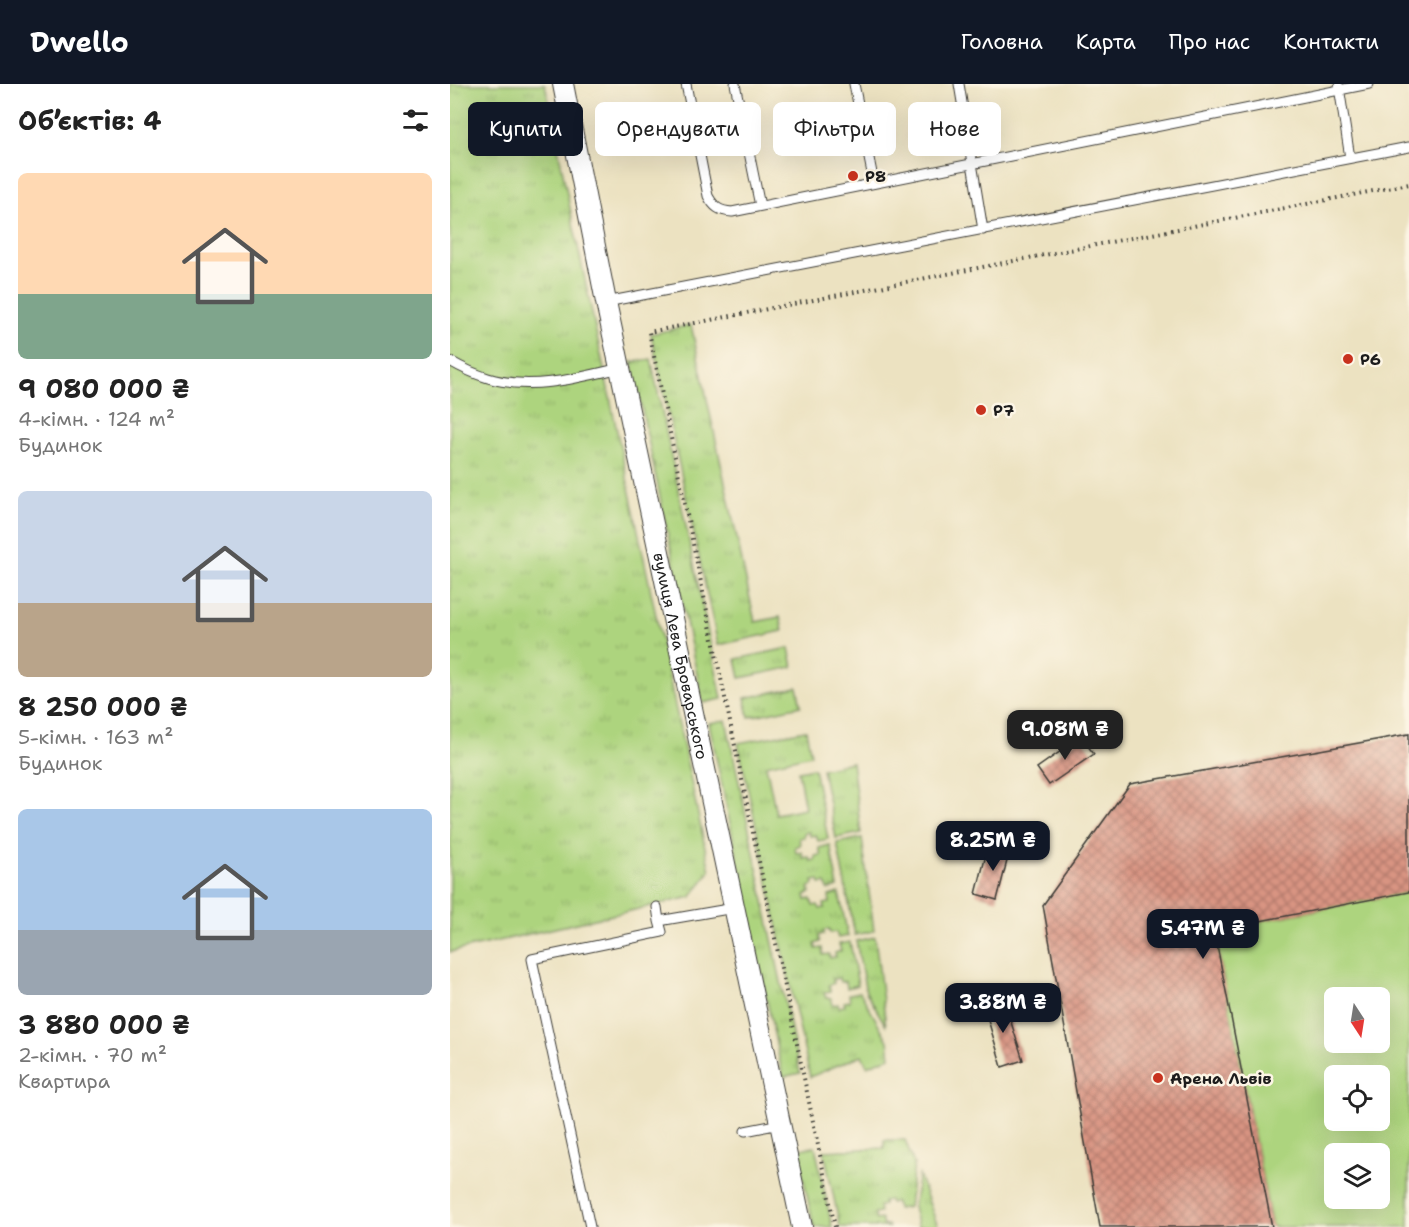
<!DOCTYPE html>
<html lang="uk">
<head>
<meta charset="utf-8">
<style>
  body { margin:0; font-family:"Shantell Sans",sans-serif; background:#f6f6f6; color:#222; height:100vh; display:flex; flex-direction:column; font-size:22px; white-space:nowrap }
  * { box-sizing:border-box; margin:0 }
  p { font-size:20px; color:#767676 }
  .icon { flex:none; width:33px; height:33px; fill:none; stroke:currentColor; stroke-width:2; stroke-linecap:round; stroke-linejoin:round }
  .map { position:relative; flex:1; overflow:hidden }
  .sheet { display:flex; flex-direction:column; background:#fff; width:450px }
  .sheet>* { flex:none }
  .banner { position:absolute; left:18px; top:18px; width:570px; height:54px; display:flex; gap:12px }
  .needle { width:39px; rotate:168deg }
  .tools { position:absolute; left:874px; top:903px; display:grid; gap:12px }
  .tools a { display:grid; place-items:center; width:66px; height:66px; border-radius:9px; background:#fff; box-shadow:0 6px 24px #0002; font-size:30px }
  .price { position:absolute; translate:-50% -51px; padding:0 14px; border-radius:12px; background:#111827; color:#fff; font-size:20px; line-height:39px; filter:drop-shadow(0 2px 3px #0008) }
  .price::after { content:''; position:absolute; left:50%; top:36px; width:18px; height:14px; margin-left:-9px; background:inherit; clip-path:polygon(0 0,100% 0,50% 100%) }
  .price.on { background:#222; color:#fff }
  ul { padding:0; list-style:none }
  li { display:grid; align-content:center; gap:12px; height:318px; padding:0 18px }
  li span { display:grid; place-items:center; height:186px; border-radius:9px; color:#555 }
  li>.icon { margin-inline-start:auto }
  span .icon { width:108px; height:108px; fill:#fffc; stroke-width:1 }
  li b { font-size:26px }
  h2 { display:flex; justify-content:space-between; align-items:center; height:72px; padding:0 18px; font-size:26px }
  .chip { padding:0 21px; border-radius:9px; background:#fff; box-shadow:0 6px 24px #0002; font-size:21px; line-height:54px }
  .chip.on { background:#111827; color:#fff }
  header { display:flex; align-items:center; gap:36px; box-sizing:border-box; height:84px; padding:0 30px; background:#111827; color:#fff }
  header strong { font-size:28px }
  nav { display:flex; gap:33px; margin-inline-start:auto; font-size:21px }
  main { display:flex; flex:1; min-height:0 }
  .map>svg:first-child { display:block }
</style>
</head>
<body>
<header>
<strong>Dwello</strong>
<nav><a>Головна</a><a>Карта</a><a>Про нас</a><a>Контакти</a></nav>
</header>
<main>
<section class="sheet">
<h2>Об’єктів: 4<svg class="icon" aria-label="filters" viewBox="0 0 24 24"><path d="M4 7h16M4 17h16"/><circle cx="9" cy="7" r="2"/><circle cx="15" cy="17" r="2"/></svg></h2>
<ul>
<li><span style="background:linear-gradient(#ffd9b3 65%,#7fa58c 0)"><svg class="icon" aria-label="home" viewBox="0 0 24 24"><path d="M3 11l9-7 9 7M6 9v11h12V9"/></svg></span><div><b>9 080 000 ₴</b><p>4-кімн. · 124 m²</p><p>Будинок</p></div></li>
<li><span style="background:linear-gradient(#c9d6e8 60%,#b9a48a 0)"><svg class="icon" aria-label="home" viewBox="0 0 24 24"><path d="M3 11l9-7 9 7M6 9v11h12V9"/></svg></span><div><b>8 250 000 ₴</b><p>5-кімн. · 163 m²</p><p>Будинок</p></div></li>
<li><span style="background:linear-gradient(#a9c7e8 65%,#9aa5b1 0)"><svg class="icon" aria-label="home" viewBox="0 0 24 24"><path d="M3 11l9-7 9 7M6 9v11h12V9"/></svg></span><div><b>3 880 000 ₴</b><p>2-кімн. · 70 m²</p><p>Квартира</p></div></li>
</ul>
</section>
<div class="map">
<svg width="959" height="1143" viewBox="0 0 959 1143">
  <defs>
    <pattern id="grass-tufts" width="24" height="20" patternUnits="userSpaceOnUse" patternTransform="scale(1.5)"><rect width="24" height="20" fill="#add47e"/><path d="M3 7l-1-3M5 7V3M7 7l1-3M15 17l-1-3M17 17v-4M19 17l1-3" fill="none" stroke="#94b56c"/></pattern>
    <pattern id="building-cross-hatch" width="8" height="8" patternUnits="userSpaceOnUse" patternTransform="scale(1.5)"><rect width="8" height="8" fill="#d99482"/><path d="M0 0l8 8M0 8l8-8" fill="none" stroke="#af786a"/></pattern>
  </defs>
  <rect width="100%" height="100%" fill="#fcf5e5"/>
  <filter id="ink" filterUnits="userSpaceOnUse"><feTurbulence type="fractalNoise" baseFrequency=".0167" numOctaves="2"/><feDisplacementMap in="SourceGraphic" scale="12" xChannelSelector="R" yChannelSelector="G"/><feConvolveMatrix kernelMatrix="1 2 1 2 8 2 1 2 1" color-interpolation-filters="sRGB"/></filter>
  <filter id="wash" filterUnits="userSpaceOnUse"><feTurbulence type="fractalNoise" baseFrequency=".008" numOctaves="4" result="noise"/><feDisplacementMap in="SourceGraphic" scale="24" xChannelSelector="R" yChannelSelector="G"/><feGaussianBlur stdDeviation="1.35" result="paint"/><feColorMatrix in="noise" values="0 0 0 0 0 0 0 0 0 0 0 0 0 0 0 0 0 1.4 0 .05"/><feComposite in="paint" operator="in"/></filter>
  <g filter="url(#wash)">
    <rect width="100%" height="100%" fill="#ece2c1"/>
    <path fill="url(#grass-tufts)" stroke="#64784d" stroke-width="1.5" d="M0,0H95L124,144L260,787L241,813L0,868Z
      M241,241L305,538L330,533L333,547L268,561L201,250Z
      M201,275L272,615L253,619L182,278Z
      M339,564L343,583L290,594L286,575Z
      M347,603L351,622L299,633L295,614Z
      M276,636L350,989L333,993L259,639Z
      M356,646L361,671L316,681L326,730L355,724L348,687L364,684L378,755L368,757L366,751L360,752L359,748L354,749V753L349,754L350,761L345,763L346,769L352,768L353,774L359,773L360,777L365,776V772L371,771L369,764L380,761L388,803L378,806L376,799L370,800L369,796L363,797L364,801L359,803L360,809L355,811L356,816L361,815L363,822L368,821L370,825L375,824L374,820L380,819L379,812L389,809L398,852L388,854L386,848L380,849L379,845L374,846V850L369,851L370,858L365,860L366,865L372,864L373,871L379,870L380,874L386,873L385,869L391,867L389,860L400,858L408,901L397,904L396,897L390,898L389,894L383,895L384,899L379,901L380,907L374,909L376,914H381L383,921L388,920L389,923L395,922L394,918L400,917L399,910L410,908L438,957L440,973L417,982L412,971L360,993L288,659Z
      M402,678L411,749L386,754L372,685Z
      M412,754L424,847L405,851L387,759Z
      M425,853L436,942L416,908L406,857Z
      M434,1056H455L464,1080L459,1123L447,1125L446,1118L440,1119L439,1116L433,1117L434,1121L429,1122L430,1129L424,1130L426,1136L431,1135L433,1142L438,1141L439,1143H390L374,1067L434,1064Z
      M365,1062L382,1143H364L347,1066Z
      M469,1091L488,1143H468L463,1123Z"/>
    <path fill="#add47e" stroke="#64784d" stroke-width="1.5" fill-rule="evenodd" d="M959,808V1143H822L764,846ZM885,914H930V958H885ZM885,992H930V1036H885ZM885,1070H930V1114H885Z"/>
    <g id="blocks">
      <path fill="url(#building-cross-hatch)" d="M959,650V808L764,846L822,1143H650L593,821L680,700Z
        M631,653L644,670L599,701L587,684Z
        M539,759L560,765L547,816L526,810Z
        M554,916L573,976L552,983L534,922Z"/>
    </g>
  </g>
  <g filter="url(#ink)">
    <use href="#blocks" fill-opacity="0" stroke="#3b3a35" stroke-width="1.5"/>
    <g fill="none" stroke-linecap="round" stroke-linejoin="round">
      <defs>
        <path id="lane" d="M236,0L258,112C264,123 269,127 282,128L919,0
          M285,0L310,122
          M404,0L424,99
          M509,0L533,146
          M889,3L900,74
          M156,218L959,63
          M0,277C12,284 25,290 38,294C81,307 128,294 170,284
          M207,823L209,837
          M295,1047L330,1040
          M140,1143L82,875L212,848L209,837L284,824"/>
        <g id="street">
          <path id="s1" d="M113,0L156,218L352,1143"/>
        </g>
      </defs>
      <use href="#lane" stroke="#3b3a35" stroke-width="11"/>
      <use href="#street" stroke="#3b3a35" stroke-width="22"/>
      <path stroke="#3b3a35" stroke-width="4" stroke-dasharray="1.5 4.5" stroke-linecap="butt" d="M385,1143L199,248L959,100"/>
      <use href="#lane" stroke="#fff" stroke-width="9"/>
      <use href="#street" stroke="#fff" stroke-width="20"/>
    </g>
  </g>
  <g fill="#c8321e" stroke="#fcf5e5" stroke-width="2">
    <circle cx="403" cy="92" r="6"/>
    <circle cx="898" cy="275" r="6"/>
    <circle cx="531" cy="326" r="6"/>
    <circle cx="708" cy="994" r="6"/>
  </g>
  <g text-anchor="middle" stroke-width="5" stroke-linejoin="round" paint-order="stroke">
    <g font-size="16" font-weight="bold" fill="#1c1c1c" stroke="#fcf5e5" text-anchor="start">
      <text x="415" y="98">P8</text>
      <text x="910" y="281">P6</text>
      <text x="543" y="332">P7</text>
      <text x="720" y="1000">Арена Львів</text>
    </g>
    <g font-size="16" fill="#1c1c1c" stroke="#fcf5e5">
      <text dy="6" stroke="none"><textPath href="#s1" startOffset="584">вулиця Лева Броварського</textPath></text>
    </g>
  </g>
</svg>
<div class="tools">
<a><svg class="needle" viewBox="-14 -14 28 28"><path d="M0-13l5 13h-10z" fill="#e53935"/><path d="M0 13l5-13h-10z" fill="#767676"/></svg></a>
<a><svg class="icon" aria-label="locate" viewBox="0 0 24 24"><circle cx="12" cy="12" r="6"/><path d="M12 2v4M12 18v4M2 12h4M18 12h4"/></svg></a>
<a><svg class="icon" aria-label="layers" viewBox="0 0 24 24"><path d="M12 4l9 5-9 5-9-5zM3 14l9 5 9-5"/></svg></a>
</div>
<b class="price on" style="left:615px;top:677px">9.08M ₴</b>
<b class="price" style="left:543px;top:788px">8.25M ₴</b>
<b class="price" style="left:753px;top:876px">5.47M ₴</b>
<b class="price" style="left:553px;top:950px">3.88M ₴</b>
<div class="banner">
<a class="chip on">Купити</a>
<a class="chip">Орендувати</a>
<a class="chip">Фільтри</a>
<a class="chip">Нове</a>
</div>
</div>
</main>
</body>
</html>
